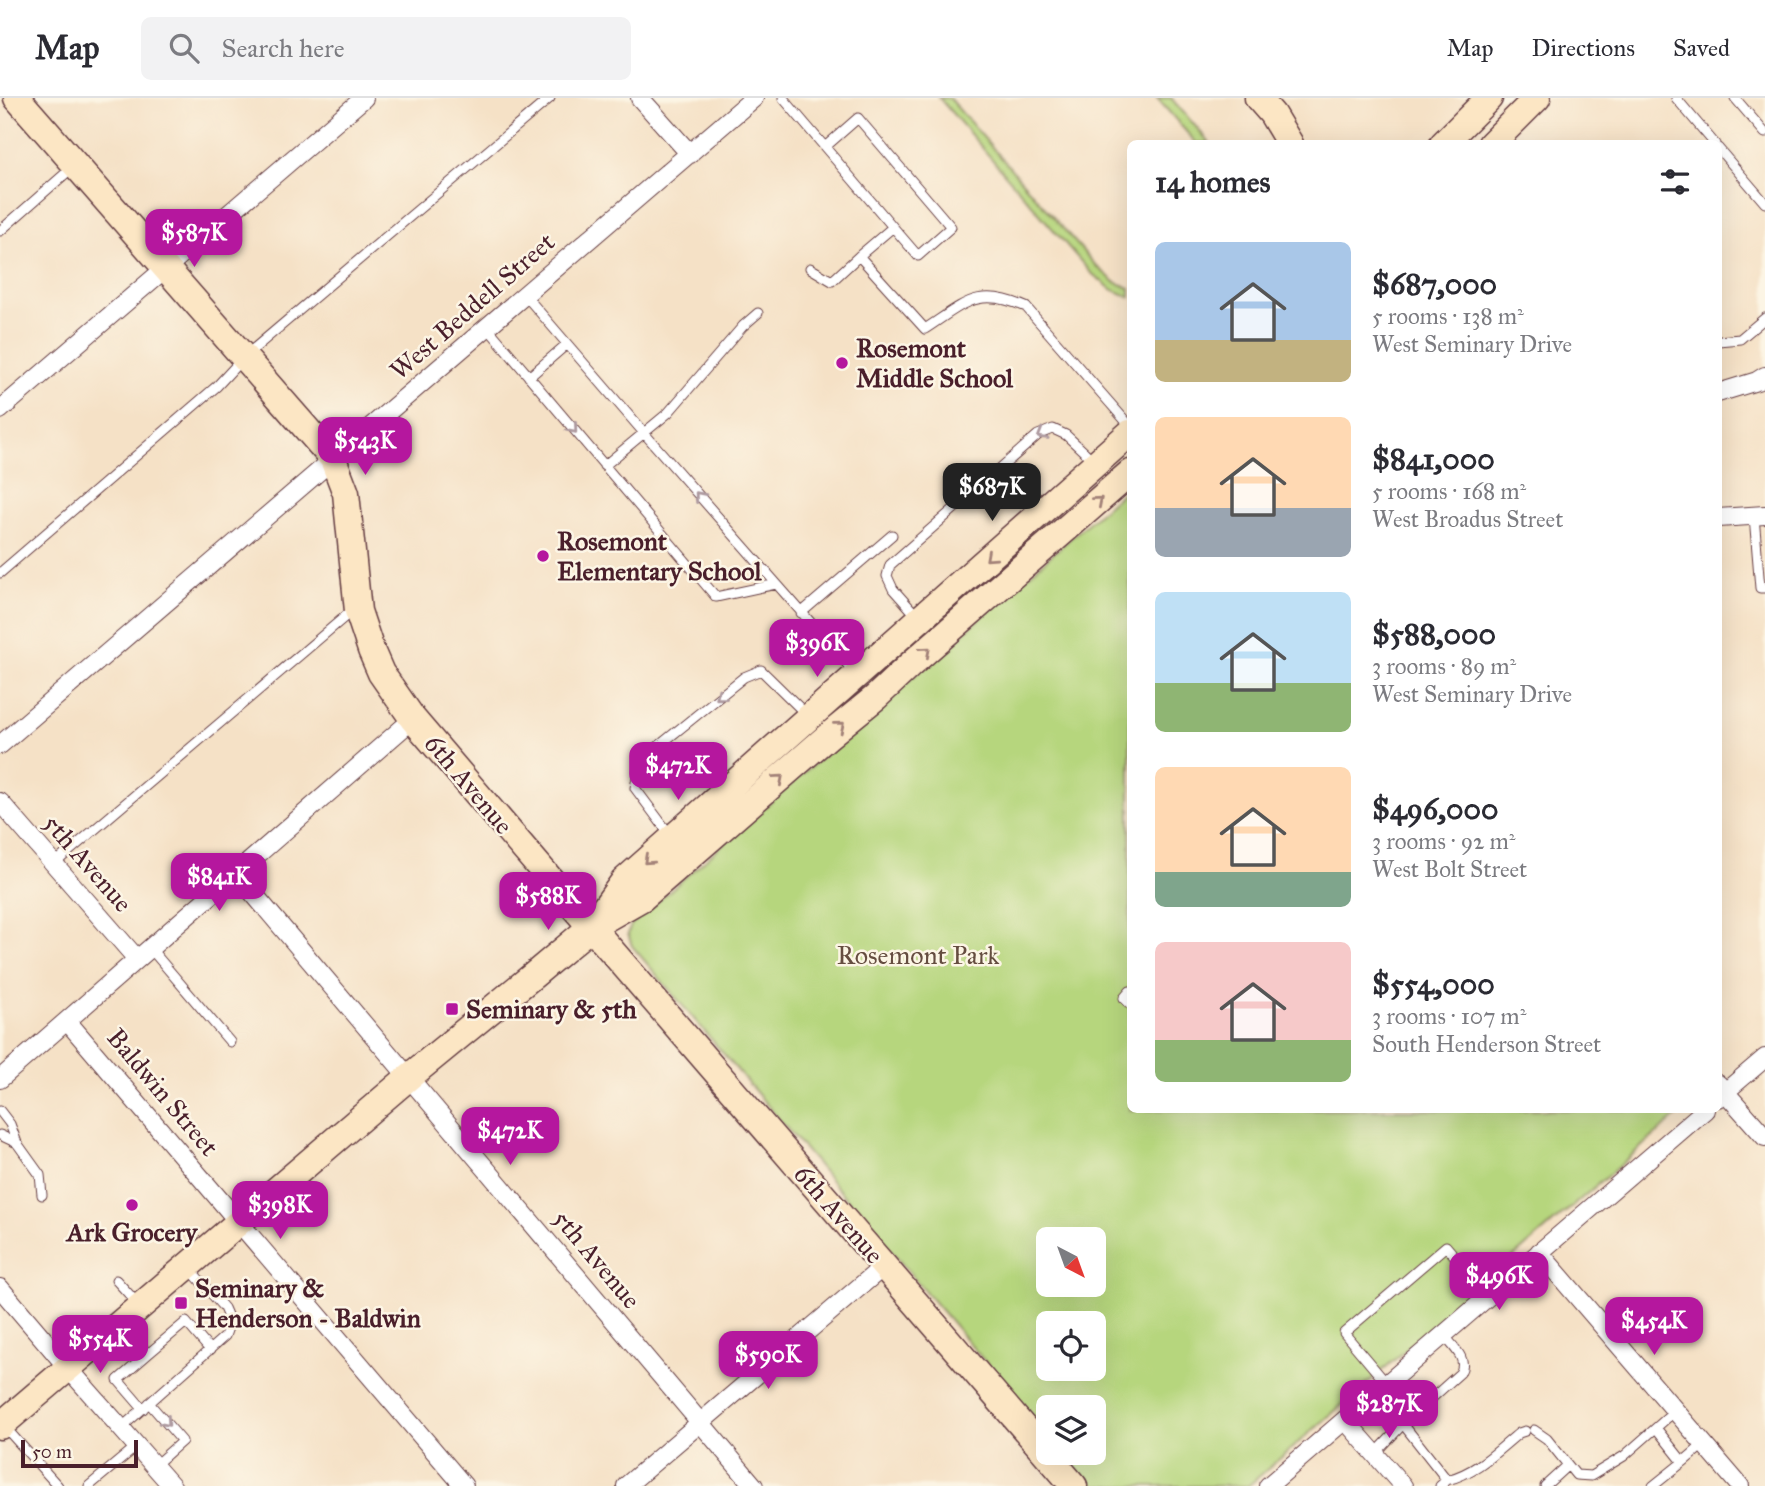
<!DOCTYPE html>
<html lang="en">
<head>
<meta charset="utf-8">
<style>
  body { margin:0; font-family:"IM FELL Great Primer",serif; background:#f2f2f3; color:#2b2b33; height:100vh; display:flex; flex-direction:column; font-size:26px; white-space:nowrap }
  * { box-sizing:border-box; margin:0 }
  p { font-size:23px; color:#7c7c81 }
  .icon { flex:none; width:38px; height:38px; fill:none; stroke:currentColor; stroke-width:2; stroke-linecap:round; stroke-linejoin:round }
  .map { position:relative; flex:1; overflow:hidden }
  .details { position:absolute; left:1127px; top:42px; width:595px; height:973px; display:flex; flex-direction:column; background:#fff; border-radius:10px; box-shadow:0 7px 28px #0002 }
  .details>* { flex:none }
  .needle { width:46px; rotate:139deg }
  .tools { position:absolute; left:1036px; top:1129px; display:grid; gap:14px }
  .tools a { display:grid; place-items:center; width:70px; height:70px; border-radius:10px; background:#fff; box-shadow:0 7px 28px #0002; font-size:35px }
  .scale { position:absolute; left:21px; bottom:18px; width:117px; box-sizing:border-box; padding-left:7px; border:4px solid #4a1f2b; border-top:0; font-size:19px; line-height:24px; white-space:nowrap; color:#4a1f2b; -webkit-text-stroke:5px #fcf5e5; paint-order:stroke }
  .price { position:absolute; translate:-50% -60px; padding:0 16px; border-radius:14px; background:#b5179e; color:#fff; font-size:23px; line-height:46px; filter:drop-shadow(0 2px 4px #0008) }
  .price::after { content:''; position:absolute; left:50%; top:42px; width:21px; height:16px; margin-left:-10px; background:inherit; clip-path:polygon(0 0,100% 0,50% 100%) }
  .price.active { background:#222; color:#fff }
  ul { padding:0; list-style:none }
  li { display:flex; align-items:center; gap:21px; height:175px; padding:0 28px }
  li span { display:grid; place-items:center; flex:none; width:196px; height:140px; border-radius:10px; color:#555 }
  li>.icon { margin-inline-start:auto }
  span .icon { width:84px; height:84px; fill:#fffc; stroke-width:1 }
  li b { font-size:30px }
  h2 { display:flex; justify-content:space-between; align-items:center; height:84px; padding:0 28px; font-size:30px }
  header { display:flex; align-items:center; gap:42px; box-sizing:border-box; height:98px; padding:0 35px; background:#fff; border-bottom:2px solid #e1e1e2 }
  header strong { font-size:33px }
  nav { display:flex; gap:38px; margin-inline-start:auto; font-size:24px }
  .search { width:490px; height:63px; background:#f2f2f3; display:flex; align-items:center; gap:18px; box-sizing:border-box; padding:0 24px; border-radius:10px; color:#7c7c81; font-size:26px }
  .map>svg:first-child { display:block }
</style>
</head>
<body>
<header>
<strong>Map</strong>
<div class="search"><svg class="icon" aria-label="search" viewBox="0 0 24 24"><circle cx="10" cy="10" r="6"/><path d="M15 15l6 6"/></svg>Search here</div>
<nav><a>Map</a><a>Directions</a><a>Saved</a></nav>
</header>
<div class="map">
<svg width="1765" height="1388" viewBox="0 0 1765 1388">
  <rect width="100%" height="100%" fill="#fcf5e5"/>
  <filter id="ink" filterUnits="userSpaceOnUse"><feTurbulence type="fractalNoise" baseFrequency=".0143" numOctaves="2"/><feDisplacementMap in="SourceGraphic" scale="14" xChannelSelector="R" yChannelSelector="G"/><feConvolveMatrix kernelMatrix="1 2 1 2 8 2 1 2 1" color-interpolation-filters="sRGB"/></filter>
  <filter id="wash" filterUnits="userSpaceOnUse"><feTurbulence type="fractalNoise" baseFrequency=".00686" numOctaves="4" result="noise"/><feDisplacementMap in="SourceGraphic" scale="28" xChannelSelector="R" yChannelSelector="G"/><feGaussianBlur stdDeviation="1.57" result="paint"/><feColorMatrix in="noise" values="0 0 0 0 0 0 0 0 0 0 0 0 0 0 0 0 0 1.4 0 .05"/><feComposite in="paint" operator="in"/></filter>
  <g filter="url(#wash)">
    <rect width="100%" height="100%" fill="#f5e1c6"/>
    <path fill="#b6d67d" stroke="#807a54" stroke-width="2" fill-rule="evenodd" d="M939,0H949L1096,168L1115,184L1130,190V199L1111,191L1090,174Z
      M1157,0H1171L1210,45H1196Z
      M1130,388V1012H1684L1248,1388H1090L1062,1355L1094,1354V1309H1048V1338L632,848L628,836L631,827ZM1048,1141H1094V1186H1048ZM1048,1225H1094V1270H1048Z"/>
  </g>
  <g filter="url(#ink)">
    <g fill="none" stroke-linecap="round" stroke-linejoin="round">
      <defs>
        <path id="lane" d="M783,0L893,129L859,158L925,231C965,205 978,188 1026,209L1130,328
          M1676,0L1715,46
          M1735,0L1765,35
          M825,49L858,20L951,129L918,158L893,129
          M1718,50L1765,105
          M0,133L74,68
          M810,170L832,183L859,158
          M525,197L644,335L855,575
          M487,229L716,499L776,486
          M1718,243L1740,241L1765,220
          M529,279L567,246
          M604,368L668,315L743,228L758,215
          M1754,418L1760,490H1765
          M0,475L217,288L244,259L550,0
          M801,515L892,437
          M917,518L893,491L887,478L890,467L1038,337L1053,331L1066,337L1095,364
          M670,737L635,690L640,663L744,579L761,572L808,618
          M54,766L354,511
          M150,850L230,944
          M1130,893L1124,900L1130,906
          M0,1013L10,1026L17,1045L40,1077L42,1097
          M0,1037L17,1045
          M116,1182L138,1206
          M122,1226L148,1256L118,1282L143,1311
          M148,1256L186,1224L210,1252
          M1387,1286L1344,1235L1446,1148L1489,1198
          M149,1305L182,1343L154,1368
          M1403,1326L1447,1382L1440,1388
          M3,1327L58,1388
          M121,1330L225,1238L230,1224L224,1210L189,1170
          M1656,1330L1683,1364L1704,1346
          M1534,1332L1547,1341L1576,1377L1591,1378L1624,1358L1675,1313
          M1375,1356L1403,1326L1460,1275C1469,1261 1452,1248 1444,1237
          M1447,1382C1476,1375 1497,1353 1519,1335L1525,1333
          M89,1388L137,1348
          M1545,1388L1568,1367
          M1653,1388L1683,1364"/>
        <path id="street" d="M640,0L690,56
          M1718,295L1757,283L1765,278
          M0,312L364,0
          M1718,420L1765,417
          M0,647L754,0
          M0,704L137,861
          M236,775L754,1388
          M67,923L464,1388
          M0,981L413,621
          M1718,986L1765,1039
          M1718,1000L1765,960
          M1539,1154L1740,1388
          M0,1190L68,1270L172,1388
          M1345,1322L1403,1388
          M626,1388L884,1168
          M1268,1388L1705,1012"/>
        <path id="secondary" d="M17,0L333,361L346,395L358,513L371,552L381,575L413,621L591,829L1074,1388
          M1258,0L1272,16L1290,46
          M1443,46L1489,0
          M1491,46L1537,0
          M596,822L624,783L1130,335
          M0,1328L409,979L535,876L591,829L642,800L827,639L876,599L910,567L1130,375"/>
      </defs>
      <use href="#lane" stroke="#643c42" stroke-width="11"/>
      <use href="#street" stroke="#643c42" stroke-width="20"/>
      <use href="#secondary" stroke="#643c42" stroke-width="29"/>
      <use href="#lane" stroke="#fff" stroke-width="9"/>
      <use href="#street" stroke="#fff" stroke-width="18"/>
      <use href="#secondary" stroke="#fce6c4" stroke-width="26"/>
    </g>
    <defs><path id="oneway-chevron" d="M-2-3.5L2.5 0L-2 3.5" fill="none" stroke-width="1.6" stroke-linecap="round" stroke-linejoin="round" transform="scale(1.75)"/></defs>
    <g stroke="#ae9aa0">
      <use href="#oneway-chevron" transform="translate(573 331) rotate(50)"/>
      <use href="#oneway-chevron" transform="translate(1042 337) rotate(149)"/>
      <use href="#oneway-chevron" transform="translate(699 398) rotate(-131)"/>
      <use href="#oneway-chevron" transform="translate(720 598) rotate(141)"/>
      <use href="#oneway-chevron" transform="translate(166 1324) rotate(49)"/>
    </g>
    <g stroke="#a38278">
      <use href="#oneway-chevron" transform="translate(1098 403) rotate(-41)"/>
      <use href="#oneway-chevron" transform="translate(990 459) rotate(138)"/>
      <use href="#oneway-chevron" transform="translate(926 553) rotate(-41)"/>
      <use href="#oneway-chevron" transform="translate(840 628) rotate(-39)"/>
      <use href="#oneway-chevron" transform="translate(779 681) rotate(-41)"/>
      <use href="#oneway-chevron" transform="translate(648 762) rotate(138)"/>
    </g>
  </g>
  <g fill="#b5179e" stroke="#fcf5e5" stroke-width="2.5">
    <circle cx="842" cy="265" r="7"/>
    <circle cx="543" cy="458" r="7"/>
    <rect x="445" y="904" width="14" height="14" rx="3.5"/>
    <circle cx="132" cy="1107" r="7"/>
    <rect x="174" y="1198" width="14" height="14" rx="3.5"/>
  </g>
  <g text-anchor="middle" stroke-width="5" stroke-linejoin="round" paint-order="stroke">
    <g font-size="26" fill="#4a1f2b" stroke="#fcf5e5">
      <text transform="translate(472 208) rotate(-41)" y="9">West Beddell Street</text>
      <text transform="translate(469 686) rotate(50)" y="9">6th Avenue</text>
      <text transform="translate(88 765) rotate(49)" y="9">5th Avenue</text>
      <text transform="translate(163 994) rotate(50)" y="9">Baldwin Street</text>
      <text transform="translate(839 1116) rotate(49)" y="9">6th Avenue</text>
      <text transform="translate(597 1161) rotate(50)" y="9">5th Avenue</text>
    </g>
    <g font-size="26" font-weight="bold" fill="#4a1f2b" stroke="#fcf5e5" text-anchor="start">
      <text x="856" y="259">Rosemont<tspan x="856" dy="30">Middle School</tspan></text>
      <text x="557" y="452">Rosemont<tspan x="557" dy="30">Elementary School</tspan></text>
      <text x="466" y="920">Seminary &amp; 5th</text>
      <text x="132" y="1143" text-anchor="middle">Ark Grocery</text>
      <text x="195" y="1199">Seminary &amp;<tspan x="195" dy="30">Henderson - Baldwin</tspan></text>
    </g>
    <g font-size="26" fill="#654d40" stroke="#fcf5e5">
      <text x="918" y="866">Rosemont Park</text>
    </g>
  </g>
</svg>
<div class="tools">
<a><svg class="needle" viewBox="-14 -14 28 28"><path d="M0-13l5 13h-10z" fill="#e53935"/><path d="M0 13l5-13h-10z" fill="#7c7c81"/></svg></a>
<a><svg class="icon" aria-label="locate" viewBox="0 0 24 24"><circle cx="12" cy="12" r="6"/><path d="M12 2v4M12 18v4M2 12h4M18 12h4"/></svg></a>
<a><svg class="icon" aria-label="layers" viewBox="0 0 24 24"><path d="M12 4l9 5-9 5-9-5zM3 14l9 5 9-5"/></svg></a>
</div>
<div class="scale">50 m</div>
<b class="price" style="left:194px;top:171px">$587K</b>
<b class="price" style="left:365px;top:379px">$543K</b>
<b class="price active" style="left:992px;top:425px">$687K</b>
<b class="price" style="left:817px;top:581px">$396K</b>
<b class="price" style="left:678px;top:704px">$472K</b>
<b class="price" style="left:219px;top:815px">$841K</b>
<b class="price" style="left:548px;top:834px">$588K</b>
<b class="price" style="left:510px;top:1069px">$472K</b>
<b class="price" style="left:280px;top:1143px">$398K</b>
<b class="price" style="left:1499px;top:1214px">$496K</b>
<b class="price" style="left:1654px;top:1259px">$454K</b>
<b class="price" style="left:100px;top:1277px">$554K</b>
<b class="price" style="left:768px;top:1293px">$590K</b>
<b class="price" style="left:1389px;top:1342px">$287K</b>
<section class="details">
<h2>14 homes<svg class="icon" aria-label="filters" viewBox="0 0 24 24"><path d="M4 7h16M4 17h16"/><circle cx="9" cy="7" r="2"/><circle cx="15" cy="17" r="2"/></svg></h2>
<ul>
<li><span style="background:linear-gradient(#a9c7e8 70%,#c2b280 0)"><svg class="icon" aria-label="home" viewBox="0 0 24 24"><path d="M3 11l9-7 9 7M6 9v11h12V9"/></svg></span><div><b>$687,000</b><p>5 rooms · 138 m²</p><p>West Seminary Drive</p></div></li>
<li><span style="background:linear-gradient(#ffd9b3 65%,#9aa5b1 0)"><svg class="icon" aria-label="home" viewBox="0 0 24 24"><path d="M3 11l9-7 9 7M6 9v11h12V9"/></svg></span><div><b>$841,000</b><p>5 rooms · 168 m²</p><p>West Broadus Street</p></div></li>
<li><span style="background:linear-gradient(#bfe0f5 65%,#8fb573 0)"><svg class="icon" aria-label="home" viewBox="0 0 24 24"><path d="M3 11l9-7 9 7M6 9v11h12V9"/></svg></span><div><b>$588,000</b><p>3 rooms · 89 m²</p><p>West Seminary Drive</p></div></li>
<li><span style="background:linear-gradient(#ffd9b3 75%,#7fa58c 0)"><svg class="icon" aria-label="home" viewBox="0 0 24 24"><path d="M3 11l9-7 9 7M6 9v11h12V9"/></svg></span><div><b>$496,000</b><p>3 rooms · 92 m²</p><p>West Bolt Street</p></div></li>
<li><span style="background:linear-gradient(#f6c9c9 70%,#8fb573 0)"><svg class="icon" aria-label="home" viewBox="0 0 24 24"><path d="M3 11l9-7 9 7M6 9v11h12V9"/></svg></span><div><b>$554,000</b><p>3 rooms · 107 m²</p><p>South Henderson Street</p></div></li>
</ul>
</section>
</div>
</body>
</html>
